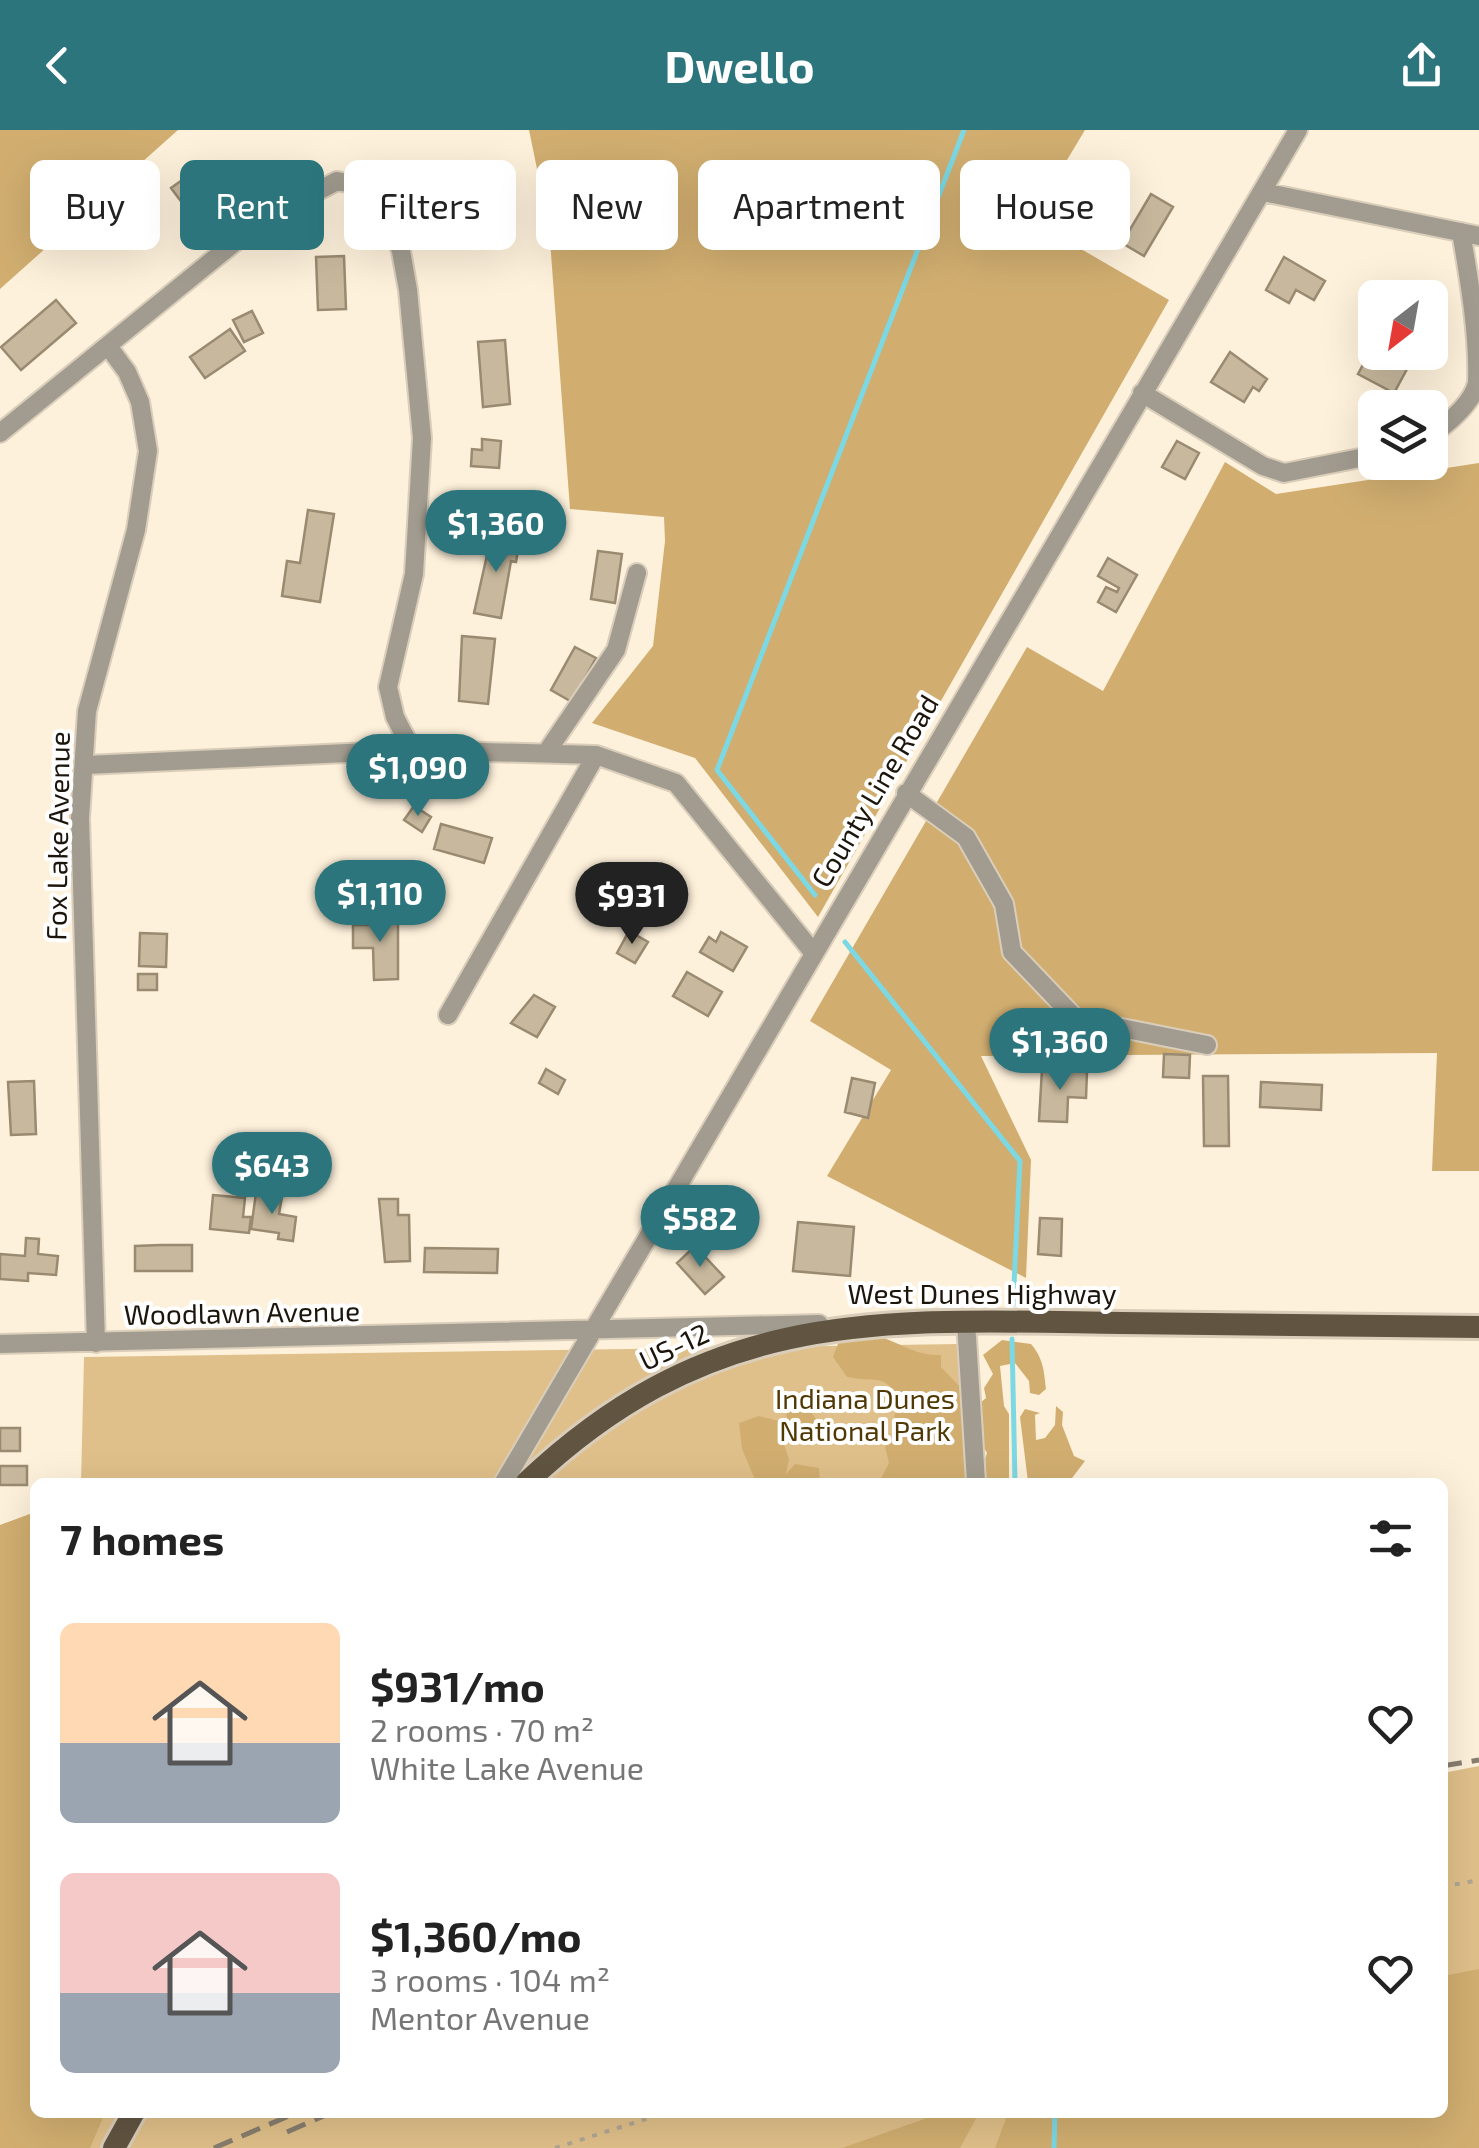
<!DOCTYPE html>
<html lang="en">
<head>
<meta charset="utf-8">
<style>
  body { margin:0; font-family:"Exo 2",sans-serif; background:#f6f6f6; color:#222; height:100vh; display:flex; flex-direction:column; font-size:38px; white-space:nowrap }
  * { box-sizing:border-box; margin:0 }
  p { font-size:32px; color:#767676 }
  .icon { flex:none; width:55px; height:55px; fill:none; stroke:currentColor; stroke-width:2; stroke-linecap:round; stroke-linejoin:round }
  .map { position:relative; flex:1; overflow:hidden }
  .sheet { position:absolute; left:30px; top:1348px; width:1418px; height:640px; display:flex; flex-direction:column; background:#fff; border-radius:15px; box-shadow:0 10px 40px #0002 }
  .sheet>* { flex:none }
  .top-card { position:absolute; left:30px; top:30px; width:1420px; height:90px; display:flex; gap:20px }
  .needle { width:65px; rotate:211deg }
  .fabs { position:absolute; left:1358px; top:150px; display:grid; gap:20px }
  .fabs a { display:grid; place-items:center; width:90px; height:90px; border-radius:15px; background:#fff; box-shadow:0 10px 40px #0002; font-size:50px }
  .price { position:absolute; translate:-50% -85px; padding:0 22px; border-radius:35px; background:#2c757d; color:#fff; font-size:32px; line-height:65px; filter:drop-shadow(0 2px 5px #0008) }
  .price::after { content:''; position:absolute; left:50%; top:60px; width:30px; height:22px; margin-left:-15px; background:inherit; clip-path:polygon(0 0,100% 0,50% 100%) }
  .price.current { background:#222; color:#fff }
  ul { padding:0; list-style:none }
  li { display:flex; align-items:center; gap:30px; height:250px; padding:0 30px }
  li span { display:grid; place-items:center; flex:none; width:280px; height:200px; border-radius:15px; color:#555 }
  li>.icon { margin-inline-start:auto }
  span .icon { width:120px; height:120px; fill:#fffc; stroke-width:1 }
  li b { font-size:42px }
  h2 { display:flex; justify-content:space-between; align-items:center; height:120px; padding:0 30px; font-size:42px }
  .pill { padding:0 35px; border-radius:15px; background:#fff; box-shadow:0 10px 40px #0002; font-size:35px; line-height:90px }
  .pill.current { background:#2c757d; color:#fff }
  header { display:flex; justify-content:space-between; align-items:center; height:130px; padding:0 30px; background:#2c757d; color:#fff; font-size:45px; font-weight:700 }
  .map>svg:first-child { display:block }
</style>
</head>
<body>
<header><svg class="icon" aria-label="back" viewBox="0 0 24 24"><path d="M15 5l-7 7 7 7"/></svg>Dwello<svg class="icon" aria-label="share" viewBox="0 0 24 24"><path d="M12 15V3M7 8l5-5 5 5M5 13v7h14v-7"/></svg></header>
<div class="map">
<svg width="1479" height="2018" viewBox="0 0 1479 2018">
  <rect width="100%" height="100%" fill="#fef1db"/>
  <path fill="#e0c08a" d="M958,1214L967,1352H81L84,1227Z
    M0,1530L35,1982H1442L1443,1643L1479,1636V2018H0Z"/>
  <path fill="#d1ae70" d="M0,0H178L0,159Z
    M529,0H1085L1031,90L1169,170L818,787L695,628L592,593L653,516L665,411L664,387L570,379L549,97Z
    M1225,332L1276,364L1479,333V1041H1432L1437,923L981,926L1031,1030L1026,1148L827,1046L891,940L810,891L1027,517L1103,561Z
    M866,1204C895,1207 910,1226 941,1225V1237L966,1263L982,1338L987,1323L981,1313L979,1274L986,1268L984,1258L993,1244L983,1225L1002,1210L1031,1214C1043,1228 1044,1240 1046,1259L1039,1265L1030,1263L1029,1251L1015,1233L1000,1236L1004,1276L1009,1284V1352H879L889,1333L885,1317L898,1302L894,1286L900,1275C886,1241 880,1254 847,1247L833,1227L839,1211Z
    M786,1271C810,1274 818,1286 822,1309L797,1307L779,1300L789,1329L786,1344L795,1334L819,1338L820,1352H756L742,1319L739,1293L759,1286L787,1293Z
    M1056,1276L1063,1282L1062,1295L1074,1326L1085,1331L1069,1352H1028L1020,1287L1025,1279L1040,1283L1035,1285L1036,1310L1045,1308L1055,1295Z
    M35,1382V1982L105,1983L90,2018H0V1395Z
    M1479,1839V2018H995L1008,1983L1442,1982L1443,1846Z
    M944,1982L979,1983L960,2018H842Z"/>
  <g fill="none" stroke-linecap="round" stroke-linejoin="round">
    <path stroke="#7cd8e3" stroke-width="5" d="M815,765L717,640L964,0
      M845,812L1020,1031L1013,1175
      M1012,1209L1015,1352
      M1054,2018L1055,1982"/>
  </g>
  <path fill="#c8b99e" stroke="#998a71" stroke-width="2.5" d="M203,35L223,64L192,86L171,58Z
    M459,46L470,94L463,96L458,74L441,78L435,51Z
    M1151,64L1173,77L1144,126L1122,113Z
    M344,126L346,179L318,180L316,127Z
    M1284,127L1325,151L1314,170L1296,160L1289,173L1266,160Z
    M56,170L76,193L21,240L1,217Z
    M252,181L263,203L244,212L233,190Z
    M230,199L245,221L205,248L190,227Z
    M505,210L510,274L483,277L478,212Z
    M1371,220L1407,239L1394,263L1358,244Z
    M1230,222L1267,249L1259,261L1253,257L1244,272L1211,252Z
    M482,309L501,311L499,338L471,336L472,319L482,320Z
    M1177,311L1199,323L1185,349L1162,337Z
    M308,380L334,384L320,472L282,466L287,431L300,433Z
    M492,403L520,408L516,432L511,431L501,488L474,483Z
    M598,421L622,424L615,473L591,469Z
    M1108,428L1137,445L1116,482L1098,472L1106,457L1117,462L1119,458L1098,446Z
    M462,506L495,509L488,574L459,571Z
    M575,517L596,528L572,572L551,560Z
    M414,676L431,687L422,702L404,690Z
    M441,694L492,708L484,733L434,719Z
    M398,786V849L374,850L373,818H353V795H373V787Z
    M629,801L648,812L635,833L617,823Z
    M721,802L747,817L733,841L700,822L709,807L716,812Z
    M140,803L167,804L166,837L139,836Z
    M687,842L722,862L708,886L673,866Z
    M138,844H157V860H138Z
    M534,865L555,877L537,907L511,893Z
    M1164,924L1190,925L1189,948L1163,947Z
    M546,939L565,950L558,964L539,953Z
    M1042,939L1087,942L1086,968L1068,967L1067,992L1039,991Z
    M1203,946H1228L1229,1016H1204Z
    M852,948L875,953L868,988L845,982Z
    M34,951L36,1004L11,1005L8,952Z
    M1261,952L1322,955L1321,980L1260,977Z
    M256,1063L282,1067L279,1084L296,1087L293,1111L278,1109L279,1103L251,1099Z
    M213,1065L245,1068L243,1087H251L249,1103L210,1099Z
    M379,1069H398V1085H409L410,1131L385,1132Z
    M1040,1088L1062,1089L1061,1126L1038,1124Z
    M798,1092L854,1097L850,1146L793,1141Z
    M26,1108L39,1109L38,1124L58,1126L56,1145L28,1143V1151L0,1149V1124L25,1126Z
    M161,1115H192V1141H135V1116Z
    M695,1116L724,1147L705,1164L677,1133Z
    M425,1118L498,1119L497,1143L424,1142Z
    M0,1298H20V1321H0Z
    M0,1336H27V1355H0Z"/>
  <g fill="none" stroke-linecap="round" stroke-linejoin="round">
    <defs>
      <path id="minor" d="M1263,62L1479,106
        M1142,263L1263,336L1284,343L1375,325
        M0,303L262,90L337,51L364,56L384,71L401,121L408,160L422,308L414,444L388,557L395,587L412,620
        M1430,306C1447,294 1472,274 1477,253C1479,206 1469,148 1461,102
        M546,623L616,520L637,443
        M86,635L412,620L596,625L676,653L812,821
        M906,663L966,707L1004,774L1012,822L1076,889L1207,915
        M448,885L596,625
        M966,1192L976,1352
        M96,1213L80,688L87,581L136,400L148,321L140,272L127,242L108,216
        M0,1214L819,1194
        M504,1352L1298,0"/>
      <path id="major" d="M527,1352C714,1175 883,1190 1122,1193C1241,1195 1360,1196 1479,1197
        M114,2018L134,1982"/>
    </defs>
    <use href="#minor" stroke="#daceba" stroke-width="22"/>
    <use href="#major" stroke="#daceba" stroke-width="28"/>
    <path stroke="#b0a694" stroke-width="4" stroke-dasharray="5 8" stroke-linecap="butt" d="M1442,1757L1479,1750
      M555,2018L668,1982"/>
    <use href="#minor" stroke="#a29c90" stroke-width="18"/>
    <use href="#major" stroke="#615541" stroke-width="22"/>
    <path stroke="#887e6f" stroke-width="5" stroke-dasharray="20 10" stroke-linecap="butt" d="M1442,1636L1479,1630
      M287,2002L333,1982
      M214,2018L298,1982"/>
  </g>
  <g text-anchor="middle" stroke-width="8" stroke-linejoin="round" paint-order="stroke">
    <g font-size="28" fill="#1b150c" stroke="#fff">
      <text transform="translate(875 661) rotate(-59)" y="10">County Line Road</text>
      <text transform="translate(58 706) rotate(-89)" y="10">Fox Lake Avenue</text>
      <text x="982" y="1174">West Dunes Highway</text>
      <text transform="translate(242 1183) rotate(-1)" y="10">Woodlawn Avenue</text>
      <text transform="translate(674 1217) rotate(-25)" y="10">US-12</text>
    </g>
    <g font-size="28" fill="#513905" stroke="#fff">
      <text x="865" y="1279">Indiana Dunes<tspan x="865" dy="32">National Park</tspan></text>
    </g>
  </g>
</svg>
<div class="fabs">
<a><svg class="needle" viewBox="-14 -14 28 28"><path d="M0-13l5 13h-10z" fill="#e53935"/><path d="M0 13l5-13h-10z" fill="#767676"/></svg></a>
<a><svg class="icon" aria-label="layers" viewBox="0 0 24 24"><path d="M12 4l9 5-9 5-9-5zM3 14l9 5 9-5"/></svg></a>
</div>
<b class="price" style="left:496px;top:445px">$1,360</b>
<b class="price" style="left:418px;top:689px">$1,090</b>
<b class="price" style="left:380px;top:815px">$1,110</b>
<b class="price current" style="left:632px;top:817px">$931</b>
<b class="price" style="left:1060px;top:963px">$1,360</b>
<b class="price" style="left:272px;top:1087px">$643</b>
<b class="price" style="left:700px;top:1140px">$582</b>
<div class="top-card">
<a class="pill">Buy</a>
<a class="pill current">Rent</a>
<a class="pill">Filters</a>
<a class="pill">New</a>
<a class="pill">Apartment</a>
<a class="pill">House</a>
</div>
<section class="sheet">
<h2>7 homes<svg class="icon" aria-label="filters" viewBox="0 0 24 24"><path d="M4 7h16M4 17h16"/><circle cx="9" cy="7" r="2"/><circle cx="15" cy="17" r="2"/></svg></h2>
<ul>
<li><span style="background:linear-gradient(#ffd9b3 60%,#9aa5b1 0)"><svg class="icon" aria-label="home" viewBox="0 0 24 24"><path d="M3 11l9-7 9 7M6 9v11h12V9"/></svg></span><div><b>$931/mo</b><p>2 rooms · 70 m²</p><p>White Lake Avenue</p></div><svg class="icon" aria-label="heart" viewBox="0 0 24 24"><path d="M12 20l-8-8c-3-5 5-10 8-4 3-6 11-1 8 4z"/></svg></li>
<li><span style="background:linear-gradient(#f6c9c9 60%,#9aa5b1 0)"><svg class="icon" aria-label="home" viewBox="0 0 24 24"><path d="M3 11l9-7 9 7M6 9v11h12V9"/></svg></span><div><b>$1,360/mo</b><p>3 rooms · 104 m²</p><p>Mentor Avenue</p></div><svg class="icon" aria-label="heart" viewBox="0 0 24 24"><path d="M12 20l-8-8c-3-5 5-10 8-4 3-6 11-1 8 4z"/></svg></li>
</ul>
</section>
</div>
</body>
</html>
